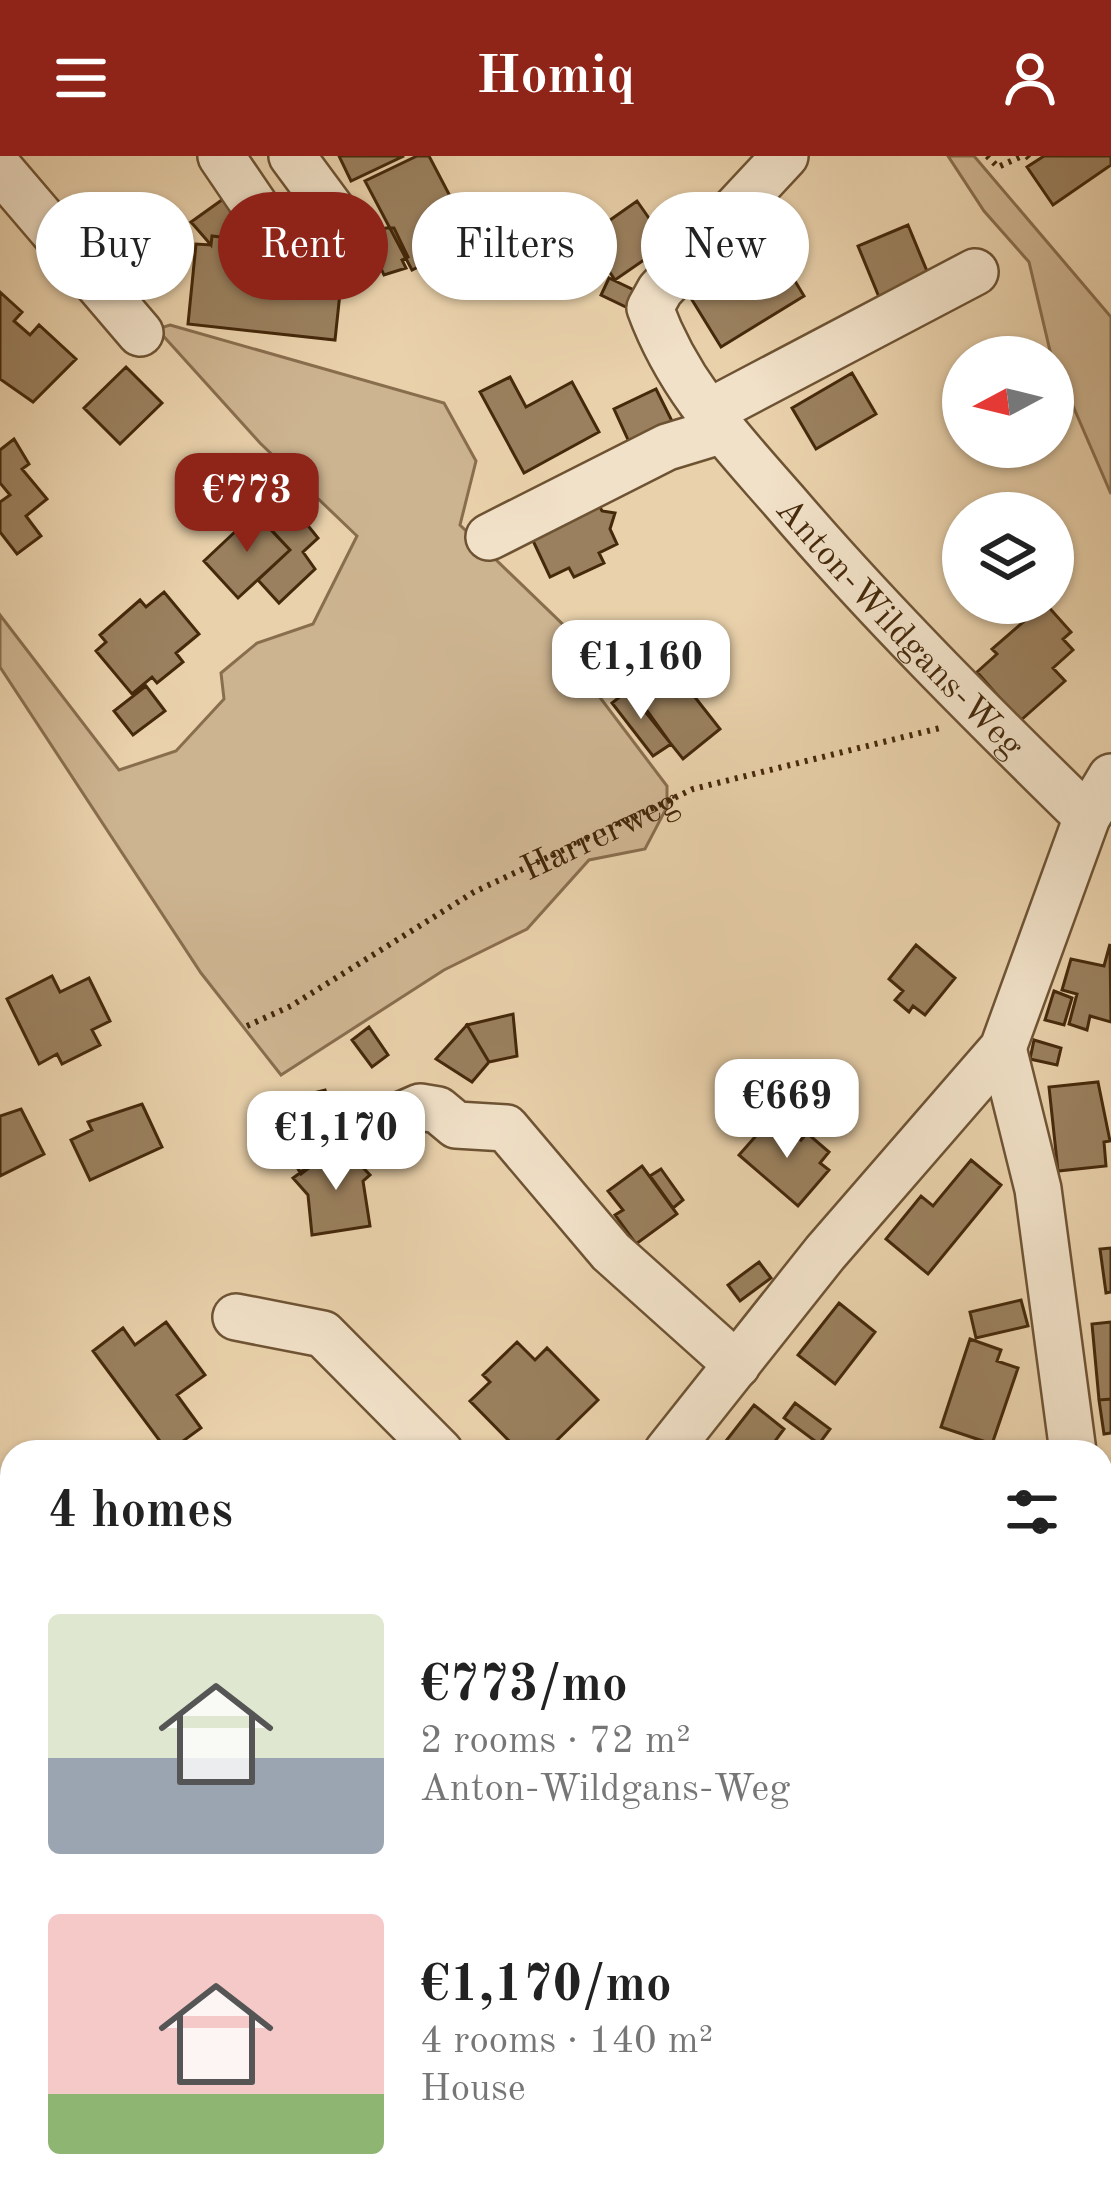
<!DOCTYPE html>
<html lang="en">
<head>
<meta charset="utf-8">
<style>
  body { margin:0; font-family:"Old Standard TT",serif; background:#f2f2f2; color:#222; height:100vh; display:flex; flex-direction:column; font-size:45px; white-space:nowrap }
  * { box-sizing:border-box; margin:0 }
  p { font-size:39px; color:#767676 }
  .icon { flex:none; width:66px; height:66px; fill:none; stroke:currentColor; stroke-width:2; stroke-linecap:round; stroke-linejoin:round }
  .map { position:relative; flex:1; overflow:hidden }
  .side { position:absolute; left:0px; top:1284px; width:1113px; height:771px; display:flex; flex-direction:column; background:#fff; border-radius:36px 36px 0 0; box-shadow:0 3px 9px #0004 }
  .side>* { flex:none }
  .banner { position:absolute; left:36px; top:36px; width:1041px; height:108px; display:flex; gap:24px }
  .needle { width:78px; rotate:263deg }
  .buttons { position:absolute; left:942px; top:180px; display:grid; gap:24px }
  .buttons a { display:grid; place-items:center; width:132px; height:132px; border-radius:50%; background:#fff; box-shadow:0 3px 9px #0004; font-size:60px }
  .price { position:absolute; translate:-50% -102px; padding:0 27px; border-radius:24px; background:#fff; color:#222; font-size:39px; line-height:78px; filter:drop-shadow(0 3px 6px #0008) }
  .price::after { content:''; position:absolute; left:50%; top:72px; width:36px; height:27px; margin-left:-18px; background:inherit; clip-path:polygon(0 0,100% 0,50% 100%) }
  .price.selected { background:#8f2418; color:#fff }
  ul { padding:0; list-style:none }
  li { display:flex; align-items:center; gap:36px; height:300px; padding:0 48px }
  li span { display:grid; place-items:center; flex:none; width:336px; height:240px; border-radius:12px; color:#555 }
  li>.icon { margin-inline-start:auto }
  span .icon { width:144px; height:144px; fill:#fffc; stroke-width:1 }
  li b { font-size:51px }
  h2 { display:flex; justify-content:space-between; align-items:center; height:144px; padding:0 48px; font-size:51px }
  .pill { padding:0 42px; border-radius:54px; background:#fff; box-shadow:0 3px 9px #0004; font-size:42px; line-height:108px }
  .pill.selected { background:#8f2418; color:#fff }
  header { display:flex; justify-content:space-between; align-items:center; height:156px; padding:0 48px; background:#8f2418; color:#fff; font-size:54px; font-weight:700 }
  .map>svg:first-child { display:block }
</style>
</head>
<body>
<header><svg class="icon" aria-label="menu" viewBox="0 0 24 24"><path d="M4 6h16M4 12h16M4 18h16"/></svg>Homiq<svg class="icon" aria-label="person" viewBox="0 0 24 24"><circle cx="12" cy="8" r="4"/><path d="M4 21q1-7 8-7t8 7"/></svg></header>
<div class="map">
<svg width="1111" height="2054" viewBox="0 0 1111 2054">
  <rect width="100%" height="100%" fill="#e9d1ab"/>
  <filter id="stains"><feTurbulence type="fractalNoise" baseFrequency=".00167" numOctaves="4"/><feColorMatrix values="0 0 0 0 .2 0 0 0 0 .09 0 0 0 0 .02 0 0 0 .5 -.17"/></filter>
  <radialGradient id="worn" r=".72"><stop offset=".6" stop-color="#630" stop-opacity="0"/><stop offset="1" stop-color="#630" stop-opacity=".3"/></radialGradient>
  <path fill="#cdb490" stroke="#896e4e" stroke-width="3" d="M948,0H974L1111,161V338L1051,199L1029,106L984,55Z
    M170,169L444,247L476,305L460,369L608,512L589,527L667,630V651L645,693L589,704L527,773L444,814L281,919L201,817L0,511V459L119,614L176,595L224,543L221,517L257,487L313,468L357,380L260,287L157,173Z"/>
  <path fill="#9a805e" stroke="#45290b" stroke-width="3" d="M339,0H404L351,25Z
    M417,0H429L473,84L412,114L365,25Z
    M1044,0H1111V9L1053,49L1027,11Z
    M226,41L266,77L244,93L245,84L212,80L211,89L191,66Z
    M637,45L667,88L615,124L586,81Z
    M908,69L929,120L879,141L858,90Z
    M386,72H394L408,101L402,104L406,112L384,119L365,77Z
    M212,80L245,84L240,126L340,137L335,184L188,168L196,88L211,89Z
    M772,87L804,140L721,191L689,139Z
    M609,122L636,135L628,152L601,139Z
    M0,136L22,156L14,165L30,179L39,169L76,203L33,246L0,223Z
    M126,211L162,247L120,288L84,252Z
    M852,217L876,258L816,293L792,252Z
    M510,221L526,251L572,226L599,276L524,317L480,236Z
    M656,233L673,267L630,288L614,253Z
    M14,283L29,308L22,313L47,343L26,360L41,380L17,398L0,376V346L10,339L0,327V294Z
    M594,339L602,355L615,357L610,373L617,388L599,397L604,407L574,421L569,412L550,421L527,372Z
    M289,346L318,382L303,396L315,413L279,447L258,424L290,394L264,366Z
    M255,357L290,394L238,442L204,405Z
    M164,436L199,478L176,497L183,506L157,527L152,521L132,538L96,495L106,486L100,479L140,444L146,451Z
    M1045,447L1071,476L1063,483L1073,494L1053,512L1065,525L1020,565L977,516L997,498L992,493Z
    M668,507L720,573L683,603L631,538Z
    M146,530L165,555L133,579L114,555Z
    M631,532L671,588L653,600L612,547Z
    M1110,788L1111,866L1090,860L1087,874L1069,868L1077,838L1062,834L1071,803L1104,810Z
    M916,789L955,822L925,859L913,850L909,856L895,844L903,835L889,823Z
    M52,820L60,836L89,822L110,865L92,874L100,889L62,908L57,898L39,908L7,843Z
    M1054,835L1072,842L1064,869L1045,864Z
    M513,858L517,900L489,906L467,869Z
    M467,869L489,906L472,926L436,903Z
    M369,871L388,899L372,911L352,884Z
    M1034,884L1061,892L1057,909L1030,903Z
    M1098,926L1110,985L1104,986L1106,1010L1058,1015L1049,931Z
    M325,934L340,988L301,1018L284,989L274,947Z
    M142,948L162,991L90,1024L71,984L92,974L88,966Z
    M21,953L44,998L0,1020V960Z
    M769,965L788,982L793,977L801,984L807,977L829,996L820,1007L829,1014L798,1050L739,999Z
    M340,988L370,1019L363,1025L370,1070L312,1079L308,1039L293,1022Z
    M971,1004L1001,1029L928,1118L886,1083L921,1040L933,1050Z
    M642,1010L677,1058L636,1088L615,1059L623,1054L608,1035Z
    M661,1013L683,1044L673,1052L650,1020Z
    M1111,1092V1136L1106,1137L1100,1093Z
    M759,1106L771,1122L740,1145L728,1129Z
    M1021,1144L1028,1170L976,1182L970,1156Z
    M839,1147L875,1176L835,1228L798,1199Z
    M166,1166L205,1219L177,1239L201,1272L168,1296L93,1195L123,1172L135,1189Z
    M1111,1166V1243L1099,1244L1092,1168Z
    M970,1183L1001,1194L997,1205L1018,1212L992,1288L941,1271Z
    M517,1186L535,1204L547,1192L598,1244L545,1296L534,1286L520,1296L470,1245L490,1226L483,1219Z
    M1111,1243V1277L1104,1278L1099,1244Z
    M795,1247L830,1273L819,1288L784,1262Z
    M754,1249L784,1273L767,1296H729L722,1290Z
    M0,1628L12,1640V1660L4,1668Z
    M12,1660V1694L0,1681V1671Z
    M12,1810V1857L0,1846V1823Z
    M1101,1818L1111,1831V1847L1101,1855Z
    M577,2043H619L623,2050L583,2054Z"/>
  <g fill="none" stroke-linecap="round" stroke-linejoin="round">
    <defs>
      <g id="minor">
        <path d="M221,0L297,112"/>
        <path d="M292,0L360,92"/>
        <path id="s2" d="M785,0L660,134L650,152C679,231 729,282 784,345C879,456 983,559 1087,661"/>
        <path d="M0,13L140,177"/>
        <path d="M707,257L975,116"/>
        <path d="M489,381L667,291L723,274"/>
        <path d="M1003,892L1038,1033L1073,1296"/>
        <path d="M388,965L420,951L438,954L456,969L506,972L611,1096L737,1209"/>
        <path d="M236,1161L323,1178L440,1296"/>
        <path d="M667,1296L825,1097L1003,892L1087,661L1111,621"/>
        <path d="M1101,1486L1111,1510"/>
        <path d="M0,1573L12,1585"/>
        <path d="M1101,1910L1111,1918"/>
        <path d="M493,2043L500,2054"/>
        <path d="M30,2054L42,2043"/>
      </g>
    </defs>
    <use href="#minor" stroke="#6e5333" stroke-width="50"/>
    <g stroke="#45290b" stroke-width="6" stroke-dasharray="3 6" stroke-linecap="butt">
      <path d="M987,0L998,11L1022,0"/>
      <path d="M1027,0L1033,7"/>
      <path id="s1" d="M247,870L291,850L474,736L693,633L944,571"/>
    </g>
    <use href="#minor" stroke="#f1e1c8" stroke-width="45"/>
  </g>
  <g text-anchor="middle" stroke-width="10" stroke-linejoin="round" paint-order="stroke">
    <g font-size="36" fill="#45290b" stroke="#f1e1c8">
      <text dy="13" stroke="none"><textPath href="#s2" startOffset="612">Anton-Wildgans-Weg</textPath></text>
      <text dy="13" stroke="none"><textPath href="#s1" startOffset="402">Harrerweg</textPath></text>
    </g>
  </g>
  <rect width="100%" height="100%" filter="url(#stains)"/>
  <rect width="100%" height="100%" fill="url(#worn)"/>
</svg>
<div class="buttons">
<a><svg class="needle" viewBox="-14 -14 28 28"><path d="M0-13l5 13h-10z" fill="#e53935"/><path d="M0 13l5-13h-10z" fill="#767676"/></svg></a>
<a><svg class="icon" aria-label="layers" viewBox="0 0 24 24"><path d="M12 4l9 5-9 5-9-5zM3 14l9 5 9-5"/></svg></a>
</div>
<b class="price selected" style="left:247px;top:399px">€773</b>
<b class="price" style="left:641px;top:566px">€1,160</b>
<b class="price" style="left:787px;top:1005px">€669</b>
<b class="price" style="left:336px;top:1037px">€1,170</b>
<div class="banner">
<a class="pill">Buy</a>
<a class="pill selected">Rent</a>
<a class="pill">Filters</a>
<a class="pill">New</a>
</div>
<section class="side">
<h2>4 homes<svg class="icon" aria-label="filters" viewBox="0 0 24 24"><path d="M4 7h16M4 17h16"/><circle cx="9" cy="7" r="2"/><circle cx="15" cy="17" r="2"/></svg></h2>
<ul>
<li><span style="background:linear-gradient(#dfe7d0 60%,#9aa5b1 0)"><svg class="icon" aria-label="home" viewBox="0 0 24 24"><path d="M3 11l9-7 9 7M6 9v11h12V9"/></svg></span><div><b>€773/mo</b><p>2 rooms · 72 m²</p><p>Anton-Wildgans-Weg</p></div></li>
<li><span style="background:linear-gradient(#f6c9c9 75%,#8fb573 0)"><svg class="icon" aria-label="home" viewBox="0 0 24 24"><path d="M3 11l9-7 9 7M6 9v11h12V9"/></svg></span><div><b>€1,170/mo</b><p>4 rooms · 140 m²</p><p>House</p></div></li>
</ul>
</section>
</div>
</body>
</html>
